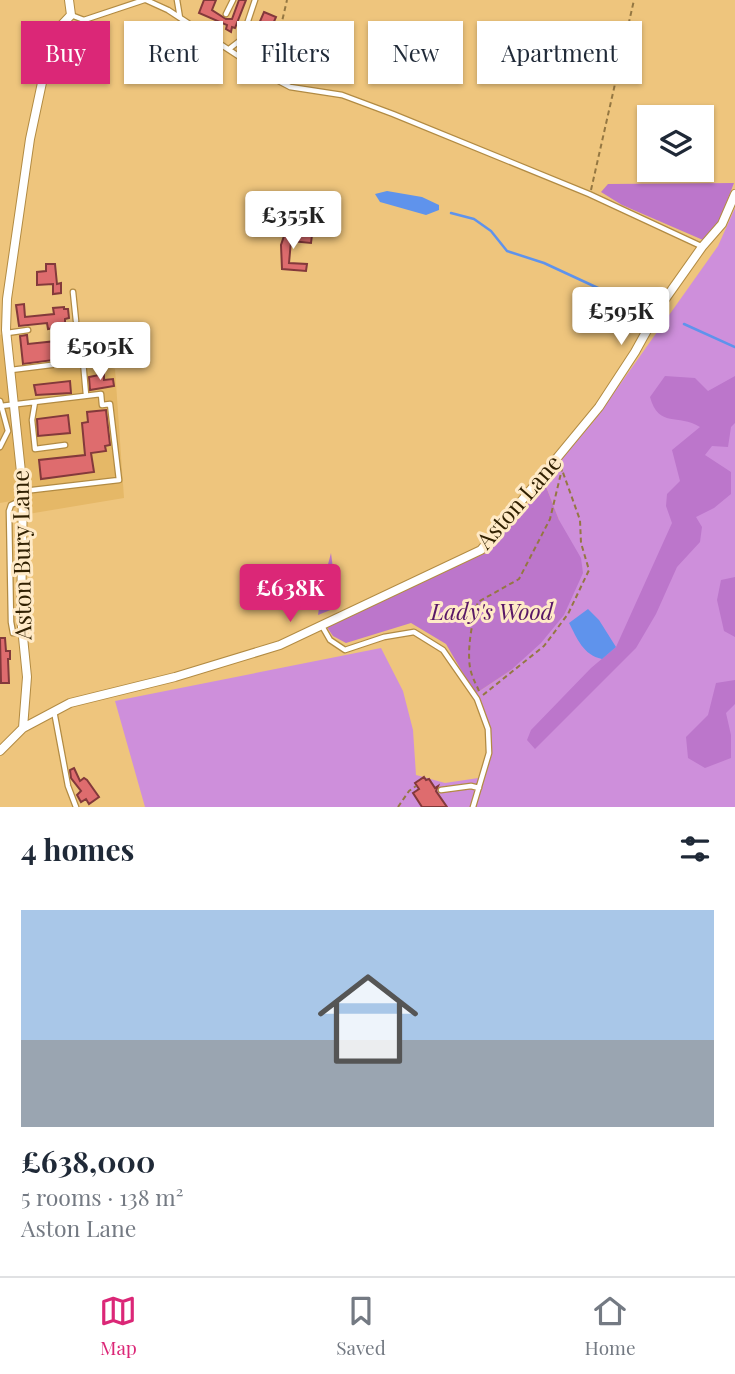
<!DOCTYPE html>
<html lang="en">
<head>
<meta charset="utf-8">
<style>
  body { margin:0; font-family:"Playfair Display",serif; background:#f2f2f3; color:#1f2937; height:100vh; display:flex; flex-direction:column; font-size:26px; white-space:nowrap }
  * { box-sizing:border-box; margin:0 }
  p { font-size:23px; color:#747a83 }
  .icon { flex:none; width:38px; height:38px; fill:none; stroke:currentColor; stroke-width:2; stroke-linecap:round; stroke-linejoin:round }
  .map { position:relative; height:807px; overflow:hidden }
  .side { display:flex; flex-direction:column; background:#fff; flex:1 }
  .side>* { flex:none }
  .guide { position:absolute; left:21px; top:21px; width:693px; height:63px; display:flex; gap:14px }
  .tools { position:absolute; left:637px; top:105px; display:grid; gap:14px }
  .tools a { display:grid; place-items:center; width:77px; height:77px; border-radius:0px; background:#fff; box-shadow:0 2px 5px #0004; font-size:35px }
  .price { position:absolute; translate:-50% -60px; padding:0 16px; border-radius:7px; background:#fff; color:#222; font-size:23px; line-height:46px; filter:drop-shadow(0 2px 4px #0008) }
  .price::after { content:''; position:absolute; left:50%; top:42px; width:21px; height:16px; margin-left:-10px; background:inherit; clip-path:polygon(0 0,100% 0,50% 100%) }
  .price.selected { background:#db2777; color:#fff }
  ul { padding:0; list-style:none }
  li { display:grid; align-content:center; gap:14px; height:371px; padding:0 21px }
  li+li { border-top:2px solid #e0e1e3 }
  li span { display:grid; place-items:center; height:217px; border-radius:0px; color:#555 }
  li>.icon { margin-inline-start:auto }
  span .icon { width:126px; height:126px; fill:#fffc; stroke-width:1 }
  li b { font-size:30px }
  h2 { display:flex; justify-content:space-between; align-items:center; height:84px; padding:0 21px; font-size:30px }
  .pill { padding:0 24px; border-radius:0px; background:#fff; box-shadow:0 2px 5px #0004; font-size:24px; line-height:63px }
  .pill.selected { background:#db2777; color:#fff }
  .dock { display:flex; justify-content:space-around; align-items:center; height:98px; border-top:2px solid #e0e1e3; background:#fff; font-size:19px; color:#747a83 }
  .dock a { display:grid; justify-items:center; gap:4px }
  .dock .selected { color:#db2777 }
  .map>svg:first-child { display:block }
</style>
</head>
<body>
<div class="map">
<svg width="735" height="807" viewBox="0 0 735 807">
  <rect width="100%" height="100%" fill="#eec57d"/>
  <path fill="#e5b867" d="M8,331L15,370L105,365L115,369L124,498L28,514L18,509L17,500L0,503V335Z"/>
  <path fill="#ce8fdb" d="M735,208V807H145L115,701L381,648L403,691L413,730L416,775L445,783L485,777C493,739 490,729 475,694L511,670L559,520L545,484L559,462L594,421L718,246Z"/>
  <path fill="#bc76cb" d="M734,183L718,224L703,240L622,205L601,192L608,184Z
    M665,376L695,378L708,391L735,376V423L731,427L728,447L712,446L705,455L731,472V494L714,508L696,517L702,527L700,542L677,567L656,614L636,648L535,749L527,740L531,730L591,668L616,647L672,523L666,506L667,494L680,481L672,450L700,427C678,413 659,429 650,397Z
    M545,484L559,520L581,558L583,573L564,615L541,643L511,670L475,694L446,644L411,623L346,643L333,636L326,626L427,577L486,553Z
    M331,553L338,607L318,615L322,587Z
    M735,577V637L724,631L717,600L721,580Z
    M735,680V704L726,713L731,735V758L705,768L688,758L686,737L708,715L716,683Z"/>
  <path fill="#5f93ec" d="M387,191L422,197L439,205V210L426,215L380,202L375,194Z
    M588,609L599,620L616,647L602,659C583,655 577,638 569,623Z"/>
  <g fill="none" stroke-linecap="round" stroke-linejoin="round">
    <path stroke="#5f93ec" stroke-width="2.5" d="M451,213L474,219L491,231L507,251L544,263L626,301L649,308
      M684,324L735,347"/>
  </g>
  <path fill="#de6c6e" stroke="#83393b" stroke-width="2" d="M204,0H216L212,10L226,19H232L239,0H246L235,28L232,27L231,32L226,29L227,25L199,13Z
    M264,12L276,17L264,45L252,40Z
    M285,233L312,235L311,243L291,241L289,263L307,264L306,271L282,269L281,245Z
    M46,264H55L57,284L61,283V293L53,294V284L37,285V272L46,271Z
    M24,304L25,317L54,314L53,308L64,307V309H68L69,318L65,319V321L66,335H74L76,351L68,352L69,358L23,364L20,336L27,335L28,344L56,341L54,328L48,329L47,323L19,326L16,305Z
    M104,374V380L113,379L114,386L90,390L89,377Z
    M70,381L71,393L36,395L34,385Z
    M106,410L110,445L105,446L106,451L91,453L94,472L41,479L39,460L85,455L82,423L88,422L87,412Z
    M68,415L70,433L38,436L37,419Z
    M0,638H5L6,651H10V659H8L9,683H1Z
    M74,768L80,781L84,778L87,780L99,797L89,804L86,799L81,802L77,795L81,791L71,778L70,770Z
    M424,777L426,780L429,779L435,788L438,786L436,791L447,807H422L413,793L419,789L415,783Z"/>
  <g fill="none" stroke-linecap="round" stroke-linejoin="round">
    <defs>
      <path id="lane" d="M146,0L168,10L269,76L290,87L342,95L393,114L589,194L701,246
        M177,0L180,18
        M226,14L233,0
        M71,15L84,20L144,0
        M242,39L255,0
        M229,49L242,39L246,61
        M73,292L76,321
        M7,333L28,330
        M11,370L83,361L86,395
        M0,401L8,431L0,447
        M35,402L32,420L35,449L65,445
        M1,406L101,394L102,405L110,404L119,480L24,491
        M22,500L11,505L9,511L11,622L13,633H22
        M322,626L330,640L345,650L384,637L414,632L443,650L477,699L488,729L489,753L473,807
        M54,711L68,786L76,807
        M441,790L471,786L479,788"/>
      <path id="street" d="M23,728L27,677L21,617L23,491L6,330L7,299L30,139L50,45L54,33L71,15L69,0
        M0,751L23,728L70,703L175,677L280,645L481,550L599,407L635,352L661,305L702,247L722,224L735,194"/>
    </defs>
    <use href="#lane" stroke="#b28b43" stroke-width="7"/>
    <use href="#street" stroke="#b28b43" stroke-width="10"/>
    <path stroke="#947742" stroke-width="2" stroke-dasharray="5 3.5" stroke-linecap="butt" d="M271,69L287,0
      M591,190L634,0
      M479,691C477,686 474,681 472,675C465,657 472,620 478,602L519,579L550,519L562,469
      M483,695L544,646L568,614L589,570L581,543L580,520L561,467
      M398,807L409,791L416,786"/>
    <use href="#lane" stroke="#fff" stroke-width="4.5"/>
    <use href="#street" stroke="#fff" stroke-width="8"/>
  </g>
  <g text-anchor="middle" stroke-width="6" stroke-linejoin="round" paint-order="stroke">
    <g font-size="23" fill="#312102" stroke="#ffeac7">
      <text transform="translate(519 502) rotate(-49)" y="8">Aston Lane</text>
      <text transform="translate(22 555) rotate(-91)" y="8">Aston Bury Lane</text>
    </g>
    <g font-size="23" font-style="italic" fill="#591766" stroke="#ffeac7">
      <text x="492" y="620">Lady's Wood</text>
    </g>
  </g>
</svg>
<div class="tools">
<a><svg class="icon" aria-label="layers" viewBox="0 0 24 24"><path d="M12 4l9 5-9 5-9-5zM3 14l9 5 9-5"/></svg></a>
</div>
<b class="price" style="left:293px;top:251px">£355K</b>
<b class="price" style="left:621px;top:347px">£595K</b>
<b class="price" style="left:100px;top:382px">£505K</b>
<b class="price selected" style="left:290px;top:624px">£638K</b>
<div class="guide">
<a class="pill selected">Buy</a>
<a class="pill">Rent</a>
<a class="pill">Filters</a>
<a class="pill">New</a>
<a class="pill">Apartment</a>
</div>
</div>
<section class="side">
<h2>4 homes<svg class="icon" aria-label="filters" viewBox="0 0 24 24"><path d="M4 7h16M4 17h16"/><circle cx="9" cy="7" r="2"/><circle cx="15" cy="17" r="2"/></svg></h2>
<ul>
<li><span style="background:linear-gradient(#a9c7e8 60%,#9aa5b1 0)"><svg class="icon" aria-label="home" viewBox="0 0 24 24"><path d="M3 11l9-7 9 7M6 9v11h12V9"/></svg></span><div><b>£638,000</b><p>5 rooms · 138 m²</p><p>Aston Lane</p></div></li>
</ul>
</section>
<nav class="dock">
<a class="selected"><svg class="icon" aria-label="map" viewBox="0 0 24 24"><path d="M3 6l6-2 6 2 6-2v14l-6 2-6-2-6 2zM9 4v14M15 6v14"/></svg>Map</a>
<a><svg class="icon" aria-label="saved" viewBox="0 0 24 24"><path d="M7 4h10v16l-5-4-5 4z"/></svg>Saved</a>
<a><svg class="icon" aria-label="home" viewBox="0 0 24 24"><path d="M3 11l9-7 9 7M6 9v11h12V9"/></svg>Home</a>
</nav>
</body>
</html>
